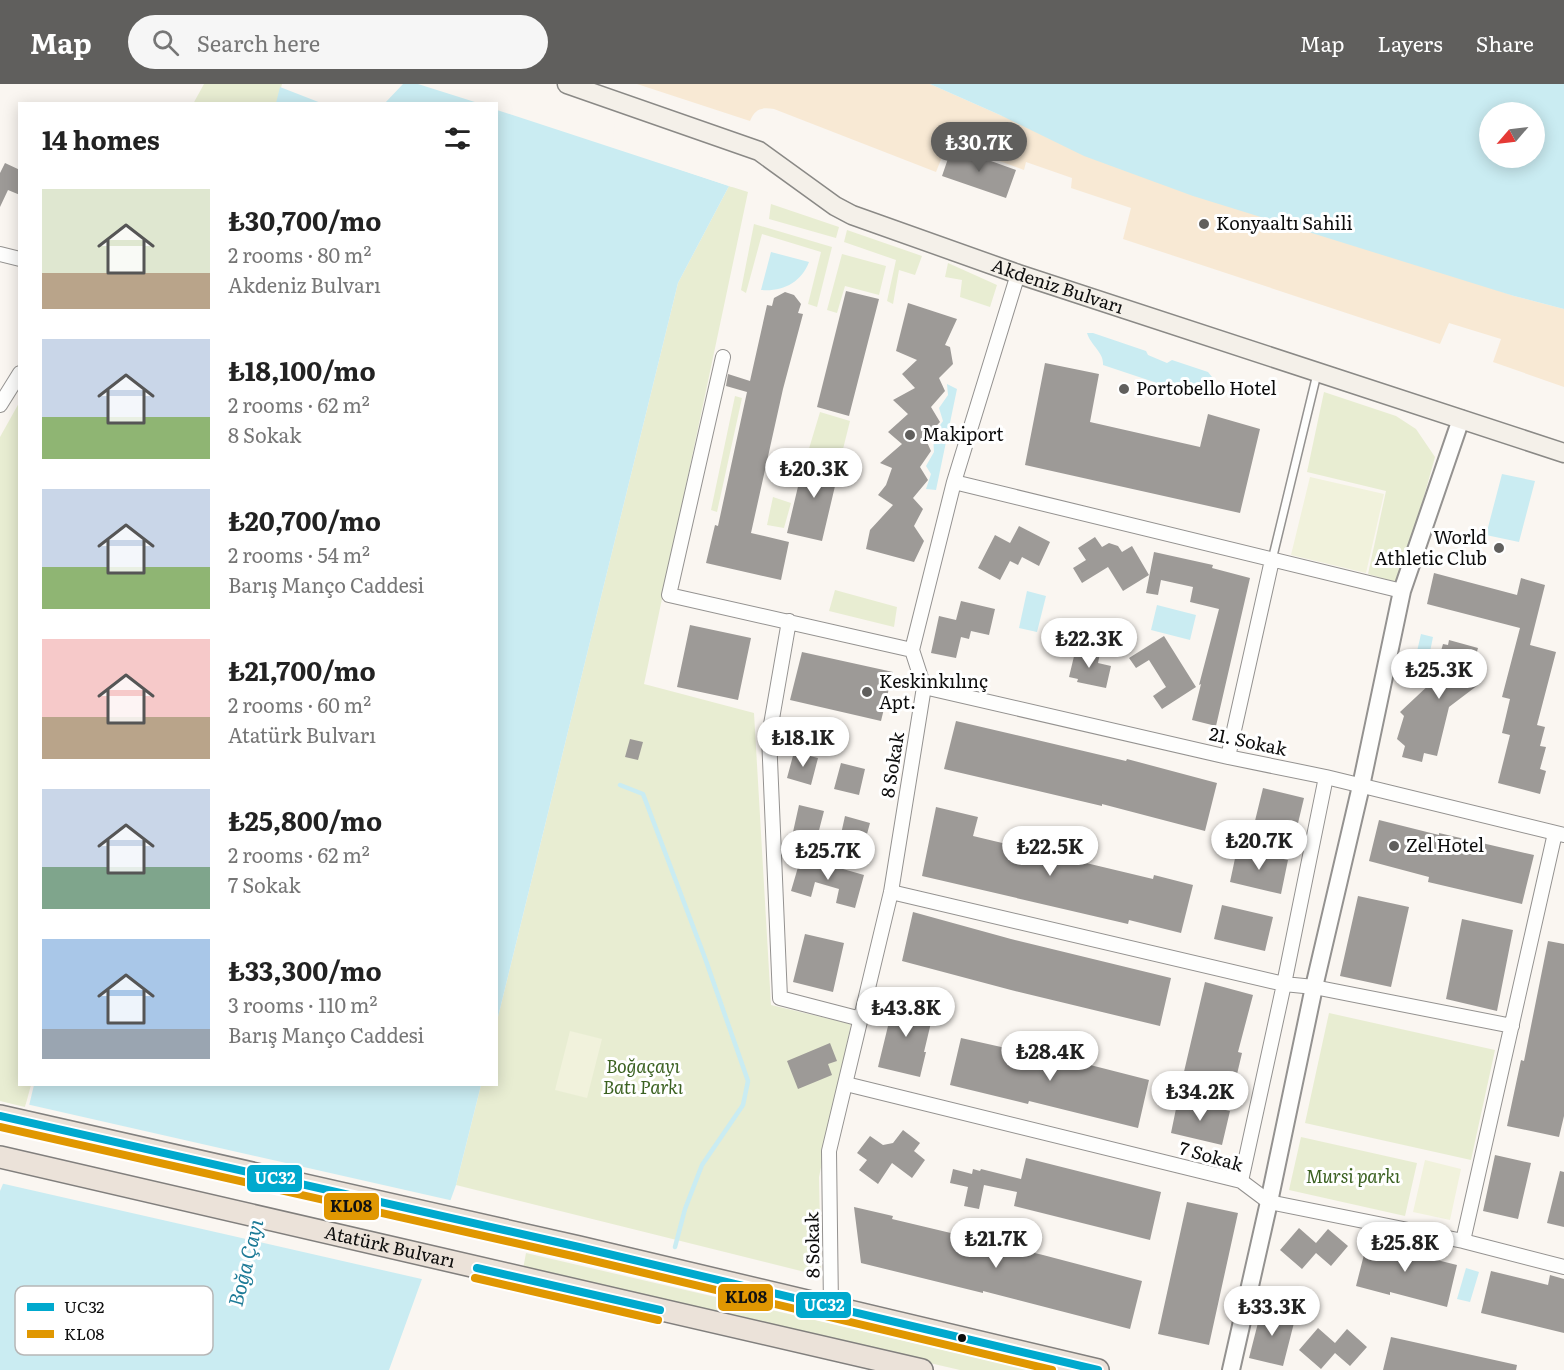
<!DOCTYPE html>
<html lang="en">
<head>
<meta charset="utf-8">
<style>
  body { margin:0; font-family:Literata,serif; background:#f6f6f6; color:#222; height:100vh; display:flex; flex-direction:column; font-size:22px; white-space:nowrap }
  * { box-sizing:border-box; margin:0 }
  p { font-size:20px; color:#767676 }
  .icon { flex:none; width:33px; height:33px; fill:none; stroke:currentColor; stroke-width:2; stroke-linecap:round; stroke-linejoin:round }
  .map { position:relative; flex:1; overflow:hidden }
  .details { position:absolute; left:18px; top:18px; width:480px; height:984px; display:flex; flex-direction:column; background:#fff; border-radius:0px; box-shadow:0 3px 15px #0003 }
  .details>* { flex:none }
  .needle { width:39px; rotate:242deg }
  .controls { position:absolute; left:1479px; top:18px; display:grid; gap:12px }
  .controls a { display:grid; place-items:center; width:66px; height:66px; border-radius:50%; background:#fff; box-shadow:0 3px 15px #0003; font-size:30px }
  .price { position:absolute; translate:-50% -51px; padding:0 14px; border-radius:21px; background:#fff; color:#222; font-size:20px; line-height:39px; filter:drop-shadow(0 2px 3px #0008) }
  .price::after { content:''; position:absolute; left:50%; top:36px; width:18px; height:14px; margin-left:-9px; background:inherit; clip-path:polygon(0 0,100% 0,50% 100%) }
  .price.selected { background:#605f5d; color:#fff }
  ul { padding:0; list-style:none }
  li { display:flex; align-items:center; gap:18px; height:150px; padding:0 24px }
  li span { display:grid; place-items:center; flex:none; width:168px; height:120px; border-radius:0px; color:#555 }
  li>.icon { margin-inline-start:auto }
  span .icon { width:72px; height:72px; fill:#fffc; stroke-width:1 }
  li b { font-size:26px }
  h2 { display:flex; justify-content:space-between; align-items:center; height:72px; padding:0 24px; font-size:26px }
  header { display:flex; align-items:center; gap:36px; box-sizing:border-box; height:84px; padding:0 30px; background:#605f5d; color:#fff }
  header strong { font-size:28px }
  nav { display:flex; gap:33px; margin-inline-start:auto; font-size:21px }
  .search { width:420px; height:54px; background:#f6f6f6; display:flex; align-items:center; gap:15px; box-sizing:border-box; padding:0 21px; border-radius:33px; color:#767676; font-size:22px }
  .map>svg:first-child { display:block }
</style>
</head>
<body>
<header>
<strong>Map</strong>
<div class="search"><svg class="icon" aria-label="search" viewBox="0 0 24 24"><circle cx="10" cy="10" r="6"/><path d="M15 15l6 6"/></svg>Search here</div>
<nav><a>Map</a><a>Layers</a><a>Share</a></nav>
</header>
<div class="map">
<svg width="1564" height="1286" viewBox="0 0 1564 1286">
  <rect width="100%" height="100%" fill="#faf6f1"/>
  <path fill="#e8edd2" d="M204,0H282L277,19L193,20Z
    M729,102L748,108L644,600L754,629L771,921L851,940L819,1093L821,1192L456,1101L481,1001L496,1000L497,937L678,199Z
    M771,120L839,143L836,154L769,135Z
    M754,140L832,163L817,223L808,220L821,168L762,150L746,209L741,206Z
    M847,146L922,172L915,191L899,186L893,220L887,217L896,176L844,158Z
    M842,170L886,182L879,211L845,202L837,229L827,226Z
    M948,179L997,201L990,223L960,213L962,196L945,193Z
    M1324,308L1396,332L1416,345L1435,373L1423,416L1396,498L1368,490L1386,407L1307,388Z
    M735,312L742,314L717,428L711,426Z
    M19,319L20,1000L31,1001L25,1023L0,1017V353Z
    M820,328L850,337L840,377L808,368Z
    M773,413L791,419L784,444L767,441Z
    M835,506L897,523L894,543L829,527Z
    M1329,929L1495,966L1471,1076L1305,1039Z
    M1301,1053L1417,1079L1405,1132L1289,1106Z
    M526,1169L1030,1286H960L523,1185Z"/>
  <path fill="#f8e9d4" d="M637,0H930L1000,31L1514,212L1564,225V303L1493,278L1501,255L1449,239L1440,260L1123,155L1131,124L1071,104L1072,94L1026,78L1024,86L948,58L936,88L774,25C761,23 755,25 750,37Z"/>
  <path fill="#f1f2dc" d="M1310,393L1384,410L1366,489L1291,471Z
    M570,947L602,955L587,1014L555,1006Z
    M1425,1076L1461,1085L1450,1136L1413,1128Z"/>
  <path fill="#caecf2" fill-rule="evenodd" d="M403,0H614L610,62L729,102L678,199L497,937L496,20H384Z
    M930,0H1564V225L1514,212L1193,112L1084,72L1000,31ZM1490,28H1534V74H1490Z
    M280,3L321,19H276Z
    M771,168L809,178C801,199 782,208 761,206Z
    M1087,249H1093L1146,267L1148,271L1167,279L1172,276L1208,288L1212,293L1213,301L1206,312C1197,314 1191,312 1188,303H1185L1184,307H1176L1175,303L1178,300L1176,299L1169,303L1103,281C1104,268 1091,262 1087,249Z
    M947,300L957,305L936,406L926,405L931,390L926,382L934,368L933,351L943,337L939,324L948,311Z
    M1502,390L1535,397L1519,458L1486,451Z
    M1027,507L1046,512L1037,548L1019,544Z
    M1157,521L1196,531L1190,556L1151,546Z
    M1421,550L1433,553L1425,592L1412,589Z
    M34,1001H481L456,1101L389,1286H0V1107L20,1059Z
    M1466,1184L1479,1188L1470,1218L1457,1215Z"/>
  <path fill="#faf6f1" d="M418,0H617L613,60L730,99L732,103L497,26L496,20L478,19Z
    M26,1020L454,1117L426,1196L0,1099L17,1059Z"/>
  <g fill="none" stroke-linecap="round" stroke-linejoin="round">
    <path stroke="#caecf2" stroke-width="4.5" d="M620,701L643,710L705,874L748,997L743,1021L702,1081L685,1125L675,1163"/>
  </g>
  <path fill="#9d9a97" d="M952,63L1016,86L1006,114L942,92Z
    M5,79L20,86V111L8,106L0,123V89Z
    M846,207L879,215L849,332L817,323Z
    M785,208L794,211L801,220L798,229L803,230L783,305L751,449L789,458L781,496L706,479L715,441L718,442L747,308L726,302L728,290L750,297L767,221L772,222L774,214Z
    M908,219L957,235L945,261L950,263L953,280L939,294L945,307L931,323L940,338L925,354L931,367L920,383L928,396L913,414L923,425L914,442L924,457L914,478L866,465L870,446L893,421L878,411L886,401L892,384L880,379L902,360L888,348L908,330L893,316L915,304L902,290L917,276L896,267Z
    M1045,279L1099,290L1090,338L1200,363L1208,330L1260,345L1240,429L1025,381Z
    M805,373L840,381L822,457L787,449Z
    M1019,442L1050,458L1039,482L1022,473L1018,481L1010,477L1000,496L978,484L995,451L1010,459Z
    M1095,453L1102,463L1109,459L1118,462L1122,468L1132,462L1149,491L1123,507L1108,483L1082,499L1073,484L1086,476L1078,464Z
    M1154,468L1213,481L1212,484L1250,494L1216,642L1192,636L1201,600L1199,601L1219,525L1190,518L1193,503L1161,496L1158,511L1146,509Z
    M1434,489L1517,511L1521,494L1545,501L1530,561L1556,568L1537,641L1545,643L1540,662L1546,663L1540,685L1546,687L1540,710L1498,699L1510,651L1502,649L1510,615L1502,613L1520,544L1427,520Z
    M961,517L995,525L989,551L971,547L969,555L961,553L956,574L931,569L939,532L956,536Z
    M690,541L751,554L738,616L677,603Z
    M1164,552L1196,603L1162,625L1153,612L1166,603L1149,576L1136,584L1129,574Z
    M1449,556L1478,564L1476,571L1481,573L1479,579L1484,580L1478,601L1449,623L1437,672L1424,669L1422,678L1402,673L1405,662L1397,655L1404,632L1400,628L1432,598L1443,560L1448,561Z
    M1076,564L1100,569L1098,579L1111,582L1106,604L1077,598L1078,595L1069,593Z
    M802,568L893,588L881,637L790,616Z
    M956,637L1126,677L1127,675L1217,699L1205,747L1102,720V722L944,685Z
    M630,655L643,658L638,676L625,673Z
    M794,668L818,674L811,701L787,694Z
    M841,679L865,685L859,711L834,705Z
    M1263,704L1304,714L1294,756L1253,745Z
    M799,721L824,727L817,754L793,748Z
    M936,723L978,733L973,752L1153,795L1154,791L1193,801L1181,849L1129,836L1128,840L922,792Z
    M845,732L870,739L863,765L839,759Z
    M1379,736L1439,751V749L1534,771L1522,820L1428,798L1429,793L1369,777Z
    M1237,765L1288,776L1281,810L1230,798Z
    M801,773L864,791L855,824L836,819L839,805L815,798L811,813L791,807Z
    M1358,812L1409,823L1391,903L1340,892Z
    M1222,821L1273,833L1265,867L1214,855Z
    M913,828L1011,855L1171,894L1160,942L1011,906L902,877Z
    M1462,835L1513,846L1497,927L1446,915Z
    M805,850L844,859L833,908L793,898Z
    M1548,857L1564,860V1032L1559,1053L1507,1042L1521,976L1524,977Z
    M1205,898L1253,911L1238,968L1242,969L1234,1003L1183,992Z
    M892,916L934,926L924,968H926L920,993L878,983L888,942L886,941Z
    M961,954L1054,975L1055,972L1149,996L1138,1044L1029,1017L1028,1020L950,1001Z
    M830,959L837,977L828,980L832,991L798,1005L787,977Z
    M1178,1015L1230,1027L1222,1061L1171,1049Z
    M903,1046L920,1059L914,1067L925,1076L912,1094L892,1079L878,1100L859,1086L867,1076L857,1069L870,1052L883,1061L893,1059Z
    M1495,1071L1531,1079L1518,1135L1483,1127Z
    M1026,1074L1161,1108L1150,1156L1014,1122L1017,1108L984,1101L979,1125L964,1122L968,1103L950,1099L953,1085L972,1090L973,1085L980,1087L981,1085L1021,1095Z
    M1560,1087L1564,1088V1143L1547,1139Z
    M1187,1118L1238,1129L1209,1261L1158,1250Z
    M854,1123L893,1132L892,1135L1043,1171L1142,1197L1130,1245L983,1207V1209L861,1179Z
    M1299,1144L1316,1159L1328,1145L1348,1162L1331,1182L1316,1169L1302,1185L1280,1166Z
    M1369,1151L1402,1160L1401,1167L1457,1181L1447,1223L1390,1208V1211L1356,1202Z
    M1491,1187L1548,1201L1550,1191L1564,1195V1249L1481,1229Z
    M1262,1223L1296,1231L1283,1282L1249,1274Z
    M1318,1244L1335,1259L1347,1245L1367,1263L1350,1282L1335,1269L1321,1285L1299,1266Z
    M1391,1253L1517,1281L1516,1286H1383Z"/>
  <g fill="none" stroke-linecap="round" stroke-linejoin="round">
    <defs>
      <path id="service" d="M1272,476L1317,290"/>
      <path id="minor" d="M0,170L20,175
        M723,273L669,511L912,566
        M0,321L20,289
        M954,398L1402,507
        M789,537L769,652L780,914L861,935
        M924,603L1228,673L1326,693L1564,751
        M1228,673L1272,476
        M891,808L1284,900L1314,903L1512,942
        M846,1000L1241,1097L1269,1118L1463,1157L1564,1183
        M1241,1097L1284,900L1326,693
        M1463,1157L1555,749
        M831,1223L829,1067L891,808L924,603L912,566L954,398L1018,190"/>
      <path id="tertiary" d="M1231,1286L1269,1118L1314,903L1361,702L1402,507L1461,335"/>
      <g id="secondary">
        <path id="s1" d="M567,0L759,67L835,122L852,131L1018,190L1564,369"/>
      </g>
      <g id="primary">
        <path d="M0,1032L579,1163L1098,1286"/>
        <path id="s2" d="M0,1073L922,1286"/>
      </g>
    </defs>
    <use href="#service" stroke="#949290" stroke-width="10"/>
    <use href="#minor" stroke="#949290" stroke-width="16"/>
    <use href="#tertiary" stroke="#949290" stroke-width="20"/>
    <use href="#secondary" stroke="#8a8986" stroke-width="21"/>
    <use href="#primary" stroke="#817f7d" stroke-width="24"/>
    <use href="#service" stroke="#fefefd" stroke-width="7"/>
    <use href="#minor" stroke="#fefefd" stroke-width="14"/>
    <use href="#tertiary" stroke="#fefefd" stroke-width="16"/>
    <use href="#secondary" stroke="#f4f0e9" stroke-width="18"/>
    <use href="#primary" stroke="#ebe2d9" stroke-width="21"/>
    <defs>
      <path id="bus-1" d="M0,1032L579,1163L1098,1286
        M477,1184L660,1226"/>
      <path id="bus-2" d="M0,1043L577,1173L1052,1286
        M475,1194L658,1236"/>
    </defs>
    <use href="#bus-1" stroke="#fff" stroke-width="12"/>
    <use href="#bus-2" stroke="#fff" stroke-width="12"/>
    <use href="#bus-1" stroke="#00a9ce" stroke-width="8"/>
    <use href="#bus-2" stroke="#e09701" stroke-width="8"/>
  </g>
  <g fill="#605f5d" stroke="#fff" stroke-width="2">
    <circle cx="1204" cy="140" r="6"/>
    <circle cx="1124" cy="305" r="6"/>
    <circle cx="910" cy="351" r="6"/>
    <circle cx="1499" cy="464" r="6"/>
    <circle cx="867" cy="608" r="6"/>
    <circle cx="1394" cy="762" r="6"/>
  </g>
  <circle fill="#0d0d0d" stroke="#fff" stroke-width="2" cx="962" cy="1254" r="5"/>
  <g text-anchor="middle" stroke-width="6" stroke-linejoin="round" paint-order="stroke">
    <g font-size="18" fill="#0d0d0d" stroke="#fff" text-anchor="start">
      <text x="1216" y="146">Konyaaltı Sahili</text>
      <text x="1136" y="311">Portobello Hotel</text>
      <text x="922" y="357">Makiport</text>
      <text x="1487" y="460" text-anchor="end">World<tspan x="1487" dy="21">Athletic Club</tspan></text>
      <text x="879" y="604">Keskinkılınç<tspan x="879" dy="21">Apt.</tspan></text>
      <text x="1406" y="768">Zel Hotel</text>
    </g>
    <g font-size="18" fill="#0d0d0d" stroke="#fff">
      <text dy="6" stroke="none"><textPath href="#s1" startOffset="534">Akdeniz Bulvarı</textPath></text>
      <text transform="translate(1248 658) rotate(12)" y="6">21. Sokak</text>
      <text transform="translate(893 681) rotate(-81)" y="6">8 Sokak</text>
      <text transform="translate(1211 1073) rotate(16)" y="6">7 Sokak</text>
      <text transform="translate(813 1161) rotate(-91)" y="6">8 Sokak</text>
      <text dy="6" stroke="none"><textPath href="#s2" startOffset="400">Atatürk Bulvarı</textPath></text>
    </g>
    <g font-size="18" font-style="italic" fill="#3b6121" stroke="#fff">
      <text x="643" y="989">Boğaçayı<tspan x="643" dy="21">Batı Parkı</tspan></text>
      <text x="1353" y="1099">Mursi parkı</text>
    </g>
    <g font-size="20" font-style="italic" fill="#1d7b97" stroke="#fff">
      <text transform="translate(246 1179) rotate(-76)" y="7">Boğa Çayı</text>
    </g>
  </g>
  <rect x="15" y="1202" width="198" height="69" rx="9" fill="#fff" stroke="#b6b6b6" stroke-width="1.5"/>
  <rect x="27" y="1219" width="27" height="8" fill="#00a9ce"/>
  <rect x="27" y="1246" width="27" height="8" fill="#e09701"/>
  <g font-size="16" fill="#0d0d0d">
    <text x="64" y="1229">UC32</text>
    <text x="64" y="1256">KL08</text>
  </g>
  <g stroke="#fff" stroke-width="2">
    <rect x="246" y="1080" width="57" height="29" rx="6" fill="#00a9ce"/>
    <rect x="323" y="1108" width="57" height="29" rx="6" fill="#e09701"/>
    <rect x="717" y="1199" width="57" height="29" rx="6" fill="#e09701"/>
    <rect x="795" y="1207" width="57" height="28" rx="6" fill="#00a9ce"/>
  </g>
  <g font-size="16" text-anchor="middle" font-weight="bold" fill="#fff">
    <text x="275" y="1100">UC32</text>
    <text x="824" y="1227">UC32</text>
  </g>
  <g font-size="16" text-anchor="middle" font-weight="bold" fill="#111">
    <text x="351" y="1128">KL08</text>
    <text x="746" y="1219">KL08</text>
  </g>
</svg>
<div class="controls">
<a><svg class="needle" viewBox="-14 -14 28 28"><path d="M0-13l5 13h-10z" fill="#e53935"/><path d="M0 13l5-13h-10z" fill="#767676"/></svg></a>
</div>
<b class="price selected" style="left:979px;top:89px">₺30.7K</b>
<b class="price" style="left:814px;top:415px">₺20.3K</b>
<b class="price" style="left:1089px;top:585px">₺22.3K</b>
<b class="price" style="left:1439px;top:616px">₺25.3K</b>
<b class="price" style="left:803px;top:684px">₺18.1K</b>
<b class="price" style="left:1259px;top:787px">₺20.7K</b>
<b class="price" style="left:1050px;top:793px">₺22.5K</b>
<b class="price" style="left:828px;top:797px">₺25.7K</b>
<b class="price" style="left:906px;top:954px">₺43.8K</b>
<b class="price" style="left:1050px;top:998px">₺28.4K</b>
<b class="price" style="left:1200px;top:1038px">₺34.2K</b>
<b class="price" style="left:996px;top:1185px">₺21.7K</b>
<b class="price" style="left:1405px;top:1189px">₺25.8K</b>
<b class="price" style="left:1272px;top:1253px">₺33.3K</b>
<section class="details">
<h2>14 homes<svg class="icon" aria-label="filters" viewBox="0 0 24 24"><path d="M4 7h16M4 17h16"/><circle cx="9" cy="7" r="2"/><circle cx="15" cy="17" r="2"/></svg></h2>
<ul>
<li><span style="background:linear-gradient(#dfe7d0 70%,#b9a48a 0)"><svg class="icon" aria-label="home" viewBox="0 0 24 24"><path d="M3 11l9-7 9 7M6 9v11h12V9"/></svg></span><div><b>₺30,700/mo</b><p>2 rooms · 80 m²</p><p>Akdeniz Bulvarı</p></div></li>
<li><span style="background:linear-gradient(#c9d6e8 65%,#8fb573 0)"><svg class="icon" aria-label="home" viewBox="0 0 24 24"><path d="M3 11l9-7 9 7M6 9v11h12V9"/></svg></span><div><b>₺18,100/mo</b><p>2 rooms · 62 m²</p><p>8 Sokak</p></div></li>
<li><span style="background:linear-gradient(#c9d6e8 65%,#8fb573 0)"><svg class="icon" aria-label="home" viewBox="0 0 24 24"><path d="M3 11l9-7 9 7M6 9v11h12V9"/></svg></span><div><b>₺20,700/mo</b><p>2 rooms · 54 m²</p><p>Barış Manço Caddesi</p></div></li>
<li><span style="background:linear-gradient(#f6c9c9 65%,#b9a48a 0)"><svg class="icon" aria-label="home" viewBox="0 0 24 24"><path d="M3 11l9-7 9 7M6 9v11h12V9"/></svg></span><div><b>₺21,700/mo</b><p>2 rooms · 60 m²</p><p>Atatürk Bulvarı</p></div></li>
<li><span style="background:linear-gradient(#c9d6e8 65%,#7fa58c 0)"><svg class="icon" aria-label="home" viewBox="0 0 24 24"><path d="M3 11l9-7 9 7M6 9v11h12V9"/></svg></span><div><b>₺25,800/mo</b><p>2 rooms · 62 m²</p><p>7 Sokak</p></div></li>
<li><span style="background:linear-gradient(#a9c7e8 75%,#9aa5b1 0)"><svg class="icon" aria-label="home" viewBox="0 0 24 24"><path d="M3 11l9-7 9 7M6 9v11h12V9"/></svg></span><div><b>₺33,300/mo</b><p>3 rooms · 110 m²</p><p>Barış Manço Caddesi</p></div></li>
</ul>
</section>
</div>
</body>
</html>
